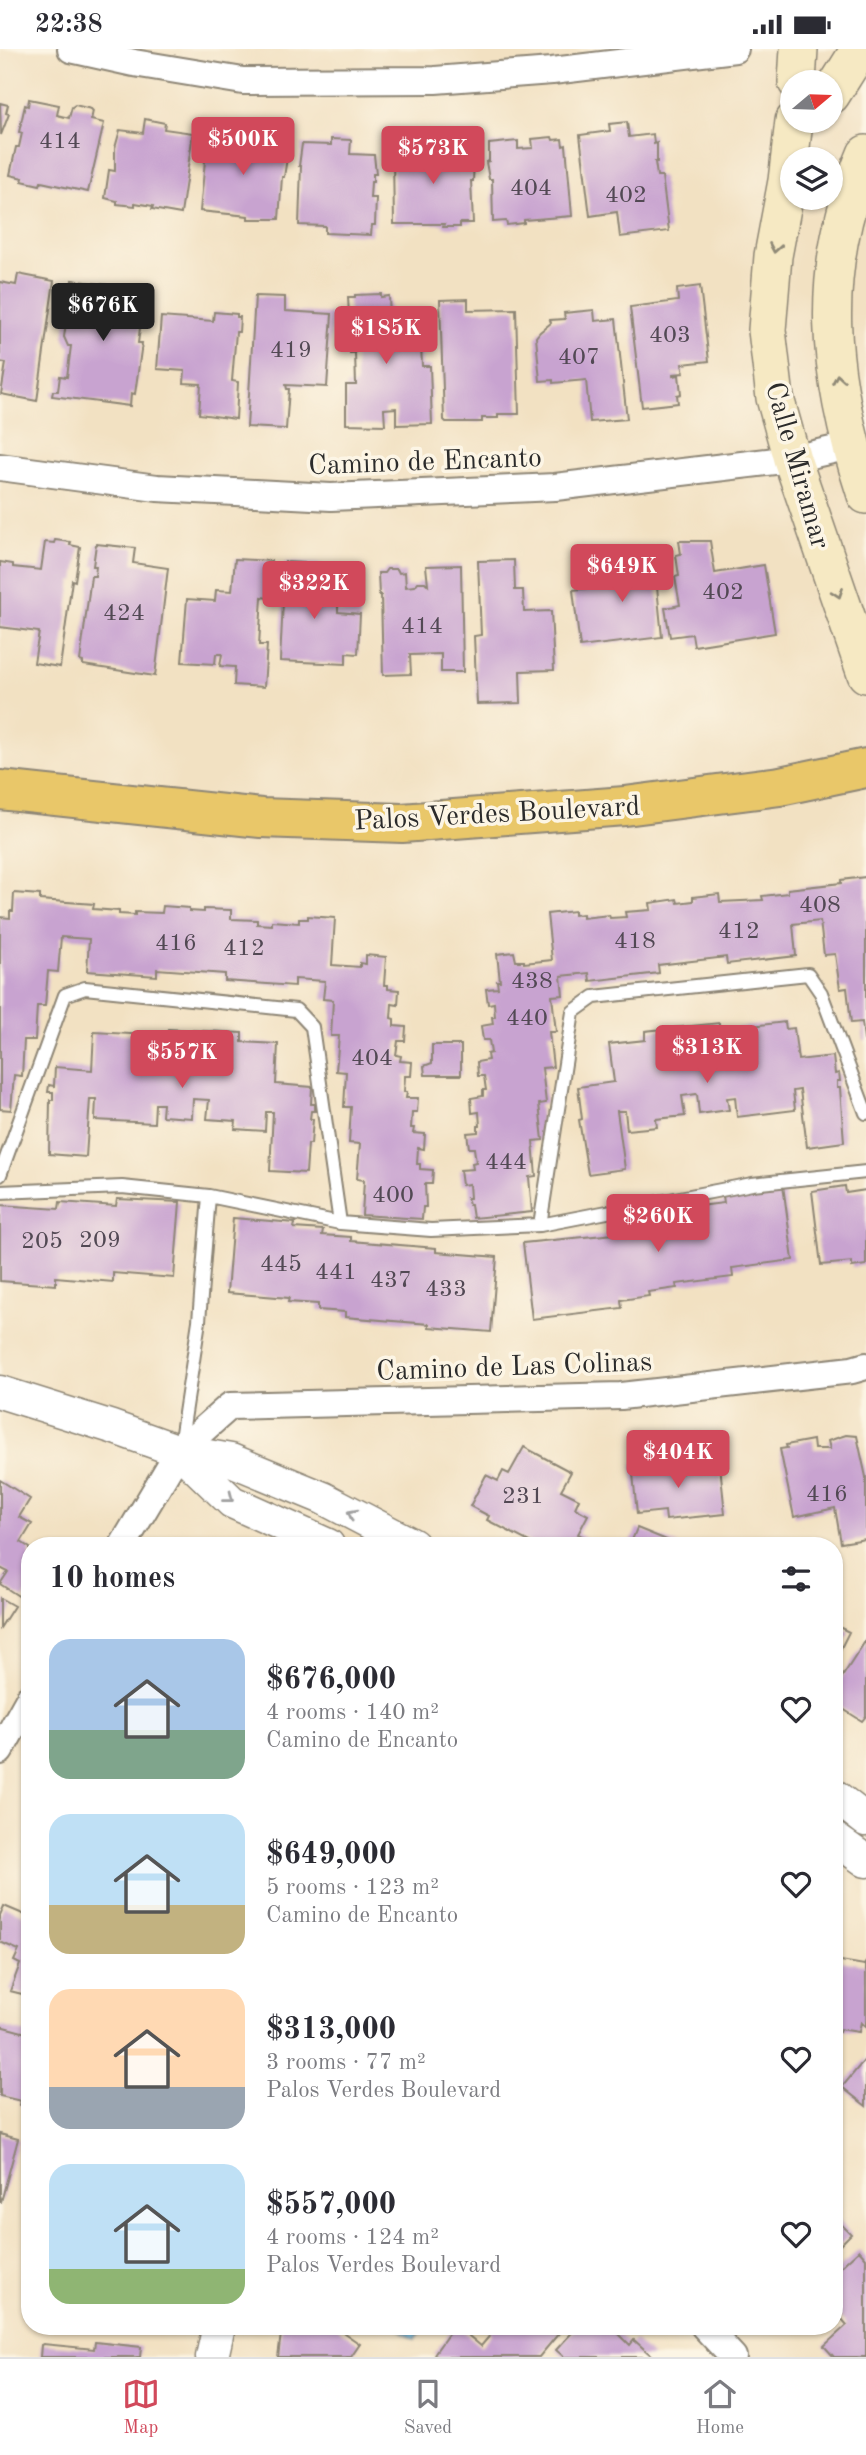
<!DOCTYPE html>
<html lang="en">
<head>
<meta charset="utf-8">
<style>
  body { margin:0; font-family:"Old Standard TT",serif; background:#f2f2f3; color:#2b2b33; height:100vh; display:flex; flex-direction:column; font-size:26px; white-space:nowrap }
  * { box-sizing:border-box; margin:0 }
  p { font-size:23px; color:#7c7c81 }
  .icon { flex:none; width:38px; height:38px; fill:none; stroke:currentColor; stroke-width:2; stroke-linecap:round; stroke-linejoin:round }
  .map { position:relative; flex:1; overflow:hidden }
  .details { position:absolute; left:21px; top:1488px; width:822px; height:798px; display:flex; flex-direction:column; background:#fff; border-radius:28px; box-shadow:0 2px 5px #0004 }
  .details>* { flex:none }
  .needle { width:46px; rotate:71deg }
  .fabs { position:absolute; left:780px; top:21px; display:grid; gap:14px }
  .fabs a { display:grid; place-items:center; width:63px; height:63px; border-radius:50%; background:#fff; box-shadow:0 2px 5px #0004; font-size:35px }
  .price { position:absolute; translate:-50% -60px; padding:0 16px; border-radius:7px; background:#d1495b; color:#fff; font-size:23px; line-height:46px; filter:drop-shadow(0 2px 4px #0008) }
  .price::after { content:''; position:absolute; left:50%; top:42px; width:21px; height:16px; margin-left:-10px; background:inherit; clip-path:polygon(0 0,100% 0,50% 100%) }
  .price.active { background:#222; color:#fff }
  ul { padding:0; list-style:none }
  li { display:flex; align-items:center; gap:21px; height:175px; padding:0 28px }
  li span { display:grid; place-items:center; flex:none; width:196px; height:140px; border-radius:21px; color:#555 }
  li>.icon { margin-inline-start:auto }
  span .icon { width:84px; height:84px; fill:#fffc; stroke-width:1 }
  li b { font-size:30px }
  h2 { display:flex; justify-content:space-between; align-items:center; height:84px; padding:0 28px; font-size:30px }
  .status { display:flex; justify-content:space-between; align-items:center; height:49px; padding:0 35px; background:#fff; direction:ltr }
  .status svg { height:19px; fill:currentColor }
  .dock { display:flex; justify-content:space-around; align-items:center; height:98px; border-top:2px solid #e1e1e2; background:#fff; font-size:19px; color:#7c7c81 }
  .dock a { display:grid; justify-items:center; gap:4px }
  .dock .active { color:#d1495b }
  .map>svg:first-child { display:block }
</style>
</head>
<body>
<div class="status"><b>22:38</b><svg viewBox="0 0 49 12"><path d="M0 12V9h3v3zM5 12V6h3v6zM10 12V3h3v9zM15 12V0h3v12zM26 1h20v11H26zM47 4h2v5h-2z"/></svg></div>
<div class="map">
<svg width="866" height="2308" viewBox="0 0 866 2308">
  <rect width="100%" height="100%" fill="#fcf5e5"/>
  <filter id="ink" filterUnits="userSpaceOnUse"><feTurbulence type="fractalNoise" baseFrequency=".0143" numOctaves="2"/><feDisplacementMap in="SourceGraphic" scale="14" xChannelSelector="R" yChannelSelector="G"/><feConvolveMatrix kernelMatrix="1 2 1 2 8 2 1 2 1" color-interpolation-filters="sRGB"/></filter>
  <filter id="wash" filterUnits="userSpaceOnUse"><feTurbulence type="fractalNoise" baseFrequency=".00686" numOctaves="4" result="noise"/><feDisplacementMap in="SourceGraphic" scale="28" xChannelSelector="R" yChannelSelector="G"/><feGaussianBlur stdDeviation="1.57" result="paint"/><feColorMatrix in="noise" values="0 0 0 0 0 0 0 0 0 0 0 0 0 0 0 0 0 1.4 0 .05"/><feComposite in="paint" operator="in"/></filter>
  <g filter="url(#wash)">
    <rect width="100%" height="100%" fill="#f2e1c2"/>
    <path fill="#70c3ec" stroke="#4e778c" stroke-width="2" d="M395,2277H418L423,2281L415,2290Z"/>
    <g id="blocks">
      <path fill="#c8a3d0" d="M29,50L59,56L57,66L69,69L72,58L75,56L91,60L93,62L91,71L104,74L88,143L41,133L40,136L22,132L23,129L10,126L16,98H19L22,84L19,83L25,56L28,57Z
        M0,54L8,56L6,64L9,65L1,86Z
        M145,70L165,74L164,80L193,84L181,165L152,160L153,157L135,154V157L117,155V152L105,149L109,121L115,122V99L120,81L143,84Z
        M627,73L629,88L653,85L654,95L657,94V113H655L657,127H662L669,182L620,188L617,163L590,167L580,86L610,82L609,75Z
        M221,83L242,86L241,95L256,97L257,90L285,92L287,109L284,128H282L279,170H248V167L200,162L207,92H210V85L221,86Z
        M552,88L553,91L562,90L563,97L566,96L572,167L524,171V174L507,176L506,172L493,173L492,130H489L486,113L489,112V95L518,92V100L533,99L532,90Z
        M331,90L351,91L350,105L374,106L376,125H373V133H371L370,149H376L375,176H372L371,186L325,184V177L299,176L301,117H299L302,95L331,96Z
        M425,93L426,106H440V97L470,96L474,113L473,132H471L473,174H460V178H443L444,175H394L393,105H406V95L407,94Z
        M18,225L54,232L37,352L1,345L6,314L0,313V233L16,236Z
        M72,231L145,241L138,294H142L135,345L131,344L130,357L52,347L53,342H58L60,327L67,328L71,297H68L64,288Z
        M700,237L709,312L682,315L684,324L673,325V327L679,326L681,345L677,346L678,354L642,358L630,258L678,252L677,240Z
        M381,245V248L389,247L390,272L418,271V274H420L422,317H430L432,375L396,376V359L384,360L385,376L346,375V336H356L355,304H350V301H348L347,284H350L348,248H355V246Z
        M255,247L285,248V262L332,265L327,338L286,336L287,340H289L286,380L247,378Z
        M468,250V261L516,260L519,365H498V369H482V373H446L444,371L440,251Z
        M594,261L595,272L616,270L627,370L590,373L586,331L553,334V331L540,332L536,288L540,283L551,274L550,271L565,270L564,264Z
        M214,263L237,265V268H240L239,283H236L232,332L238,333L236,370L199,365L201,335L184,334L185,322L157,320L161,268L213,272Z
        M55,491L71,493L70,496L80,498L75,532L72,531L60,618L34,614L39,583L0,578V513L13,515V518L41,521L45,493L54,494Z
        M679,492H710L715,524L764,516L775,584L694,597L692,585L670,588L665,559L680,556L675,528L679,527L676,506L681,505Z
        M96,495L135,499L133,514L168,519L155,627L83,616V613L80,612L91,527H95L96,517H93Z
        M653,498L662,588L580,598L573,541L612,536L611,533L621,532L617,502Z
        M235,510L271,512L268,549L262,548L259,596H267L264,638L234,636L235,618L220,617L222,605H216L215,615L182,613L187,550L215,552L216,541L232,542Z
        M514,511L515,541H523L524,563L551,562L554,621L520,622L521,654L477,655L474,587L481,586L478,512Z
        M285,513L322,515L319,553L338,554V563L360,565L358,605L346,604V615L280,612Z
        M461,516L463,623H441V605L410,606L411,625L383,626L381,546H379L378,524H384L387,520H397L399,524L405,523L406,538L415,537L418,533H425L428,536L426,517Z
        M866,828V991H864L862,973L851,974L847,939L840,940L835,905L824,906L820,872L793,875L796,907L727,915L726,908L658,916L659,924L590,932L589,924L561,927L563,946L552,947L556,983H549L553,1018L542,1019L546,1054L539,1055L543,1091L533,1092L536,1127L529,1128L532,1163L473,1169L471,1156H469L467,1149H470L469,1135L462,1136L460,1121L473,1120L472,1114L476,1113L474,1099H469L467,1084L478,1083V1077H480L479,1063L472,1064L471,1049L483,1047V1041H486L484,1027H478L477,1013L488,1011L487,1005L491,1004L489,991H483L481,977L493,975L492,968H495L494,954L488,955L486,940L498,939L497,932H500L497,905L514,903L516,912H524V914L552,911L547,865L574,862V866L583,865V869L609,866L610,869L626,868L625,863L651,861L650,854L677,850L678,854L693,852V848L719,845L720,853L763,851L762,847L788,844V840L841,834V831Z
        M14,844L40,846V851L94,855L93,860L119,862V865L135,866V863L162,864L163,857L189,859V862L204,863V860L231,861V870L257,871V875L272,876V872L299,874V870H308V867L335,869L332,916L360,918V914L366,915V906L386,908L384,936H388V940L399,941L398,956L392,955L391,969L394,970V977L406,978L405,992H398L396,1006L401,1007L400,1012L412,1013L411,1027H405L404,1043H407L406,1049H418L417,1063H412L411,1079H414L413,1084L425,1085L424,1100L418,1099L417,1115H420V1120L433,1121L432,1135H425L426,1158H423L422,1170L362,1166L364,1131L357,1130L360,1095L349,1094L351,1058H344L346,1023L336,1022L339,987H331L333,951L323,950L325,932L295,930V937L225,932V925L157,920V927L87,922L89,890L61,888L58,923L48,922L45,957H37L35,991H24L22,1027L14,1026L11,1061L0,1060V868L10,869V862H13Z
        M785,973L786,980L794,979L798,1011L833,1007L835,1025L839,1024L840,1032H837V1039H840L844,1093L807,1098L800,1041L793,1042L795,1061L737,1068L735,1048L727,1049L729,1061L699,1065L697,1045L682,1047L685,1067L656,1070L657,1078L627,1081L625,1062H617L625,1120L588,1125L579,1071L582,1070L578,1038L614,1033L609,995L645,991V982L719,974V981Z
        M168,980L242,984V993L278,995L276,1035L312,1038L311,1055H315V1062H311L310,1070H313L311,1095H308L306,1124L270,1122L273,1063H266L265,1082L235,1080L236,1072L207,1070L209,1051L193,1050L192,1069L162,1067L163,1055H155L154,1074L95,1071L96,1050H90L86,1108L49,1105L50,1051H53V1043H48L49,1036L54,1037L55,1018L92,1021L94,983L167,987Z
        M432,996H461V1026H425L424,1017L432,1014Z
        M783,1136L793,1211L732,1219L733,1228L676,1235L677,1239L648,1243L649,1247L621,1251L622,1259L532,1270L523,1194L614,1185L613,1178L639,1175L638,1169L668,1165V1161L724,1154L723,1146Z
        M845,1137L846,1144L866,1141V1216L852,1218V1213L821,1216L812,1142Z
        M117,1150L180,1153L174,1229L113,1224V1233L56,1228V1236L0,1232V1156L59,1160L60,1153L116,1157Z
        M233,1169L295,1174L294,1179L323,1181L322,1186L351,1188V1192L436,1199V1203L497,1208L491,1283L429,1278V1275L345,1268V1263L318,1261V1255L288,1253L289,1249L227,1244Z
        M846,1386L857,1387L866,1428V1490L841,1494L835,1459L794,1468L780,1400L787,1399L786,1396L813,1391L814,1400H830L828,1392Z
        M524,1398L571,1423L561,1441L579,1450L575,1459L588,1466L578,1485L586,1489L583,1496H535L487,1471L489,1467L470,1457L486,1426L498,1432L503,1422L509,1425Z
        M673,1411L674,1425L682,1424L681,1420L720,1416L725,1465L666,1471L665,1462L637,1465L632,1415Z
        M0,1431L30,1450L19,1468L32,1475L21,1493L30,1499V1540L23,1550L0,1535L8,1523L0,1519Z
        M637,1479L679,1496H630Z
        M0,1549L14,1557L0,1579Z
        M835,1576L849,1583L835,1611Z
        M866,1591V1667L862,1672L835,1655V1639Z
        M4,1857L30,1868V1947L10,1942L20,1915L14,1912L19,1901L0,1893V1866Z
        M835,1911L864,1916L866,1913V1978L861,1973L859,1983L840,1980L839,1983L835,1982Z
        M0,1977L30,1985L28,2059L20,2056L21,2052L0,2047Z
        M866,2009V2057L842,2038Z
        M0,2085L18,2090L1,2153H0Z
        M835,2169L851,2185L835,2201Z
        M859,2201L866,2209V2308H834L824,2297L847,2276L835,2262V2223Z
        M282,2277H334L360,2295L351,2308H278Z
        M454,2277H457L481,2297L492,2284L484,2277H565L539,2308H438L434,2305Z
        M578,2277H622L618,2284L630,2296L634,2291L653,2308H564L556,2301Z
        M95,2293L141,2298L140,2308H40L41,2296L43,2295L94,2300Z"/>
    </g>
  </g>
  <g filter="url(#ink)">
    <use href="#blocks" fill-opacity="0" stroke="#8e8676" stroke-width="2"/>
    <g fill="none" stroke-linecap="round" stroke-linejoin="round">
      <defs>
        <path id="service" d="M0,1126L65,946L85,939L296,961L312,978L340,1174
          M0,1143L122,1138L209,1147L340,1174L431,1181L540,1176L752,1135L866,1123
          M540,1176L573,963L594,948L808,925L821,944L866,1064
          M180,1397L199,1272L209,1147"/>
        <path id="minor" d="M71,0L134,14L243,32L435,31L552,22L735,0
          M0,418L157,439L331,448L555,438L792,410L850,397
          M123,1496L179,1402L230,1357L621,1347L852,1321L866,1317
          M0,1702L30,1648
          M704,2277L733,2308"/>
        <path id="tertiary" d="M0,1343L112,1378L179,1402L231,1411L323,1449L413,1496
          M179,1402L232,1453L328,1496
          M835,1747L866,1771
          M835,1790L866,1812
          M212,2308L219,2277"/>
        <path id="secondary" d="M797,33L799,0
          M831,46L860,0
          M866,105C816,222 827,327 866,446
          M793,120L787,132L773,207L767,281L775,349L792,410L866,625
          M787,132L794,72"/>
        <path id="primary" d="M0,741L261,769L402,774L625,757L780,737L866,719"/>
      </defs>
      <use href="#service" stroke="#8e8676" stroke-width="16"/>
      <use href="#minor" stroke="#8e8676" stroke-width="30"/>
      <use href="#tertiary" stroke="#8e8676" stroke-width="35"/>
      <use href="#secondary" stroke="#8e8676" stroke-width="40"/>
      <use href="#primary" stroke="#8e8676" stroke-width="42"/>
      <use href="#service" stroke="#fff" stroke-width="12"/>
      <use href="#minor" stroke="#fff" stroke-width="26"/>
      <use href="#tertiary" stroke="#fff" stroke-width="32"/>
      <use href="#secondary" stroke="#f6e9c3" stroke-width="37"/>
      <use href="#primary" stroke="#e9c769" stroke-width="38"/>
    </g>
    <defs><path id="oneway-chevron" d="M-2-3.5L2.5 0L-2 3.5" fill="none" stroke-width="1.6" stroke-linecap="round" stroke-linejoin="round" transform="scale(1.75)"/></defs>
    <g stroke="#908a77">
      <use href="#oneway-chevron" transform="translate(775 199) rotate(100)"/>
      <use href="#oneway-chevron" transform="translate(838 330) rotate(-100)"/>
      <use href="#oneway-chevron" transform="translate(838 544) rotate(71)"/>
    </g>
    <g stroke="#a0a0a0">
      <use href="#oneway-chevron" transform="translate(229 1449) rotate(38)"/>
      <use href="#oneway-chevron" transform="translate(352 1465) rotate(-152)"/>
    </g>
  </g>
  <g text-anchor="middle" stroke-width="7" stroke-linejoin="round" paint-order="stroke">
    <g font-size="24" fill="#524954">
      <text x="60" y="99">414</text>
      <text x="531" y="146">404</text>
      <text x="626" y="153">402</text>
      <text x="670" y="293">403</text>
      <text x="291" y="308">419</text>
      <text x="579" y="315">407</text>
      <text x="723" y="550">402</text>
      <text x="124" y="571">424</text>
      <text x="422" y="584">414</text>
      <text x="820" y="863">408</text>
      <text x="739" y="889">412</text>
      <text x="635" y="899">418</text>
      <text x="176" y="901">416</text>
      <text x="244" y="906">412</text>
      <text x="532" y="939">438</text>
      <text x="527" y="976">440</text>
      <text x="372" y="1016">404</text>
      <text x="506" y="1120">444</text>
      <text x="393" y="1153">400</text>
      <text x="100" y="1198">209</text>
      <text x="42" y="1199">205</text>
      <text x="281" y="1222">445</text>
      <text x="336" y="1230">441</text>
      <text x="391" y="1238">437</text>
      <text x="446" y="1247">433</text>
      <text x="827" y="1452">416</text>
      <text x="523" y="1454">231</text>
    </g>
    <g font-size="28" fill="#2b2b2b" stroke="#fcf5e5">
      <text transform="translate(425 411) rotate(-2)" y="10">Camino de Encanto</text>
      <text transform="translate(799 416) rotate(74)" y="10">Calle Miramar</text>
      <text transform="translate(497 763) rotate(-3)" y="10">Palos Verdes Boulevard</text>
      <text transform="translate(514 1316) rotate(-2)" y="10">Camino de Las Colinas</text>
    </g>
  </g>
</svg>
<div class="fabs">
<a><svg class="needle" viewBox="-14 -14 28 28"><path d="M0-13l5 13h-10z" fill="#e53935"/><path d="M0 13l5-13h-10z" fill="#7c7c81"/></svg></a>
<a><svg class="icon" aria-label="layers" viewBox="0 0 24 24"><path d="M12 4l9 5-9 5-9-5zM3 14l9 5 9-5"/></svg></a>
</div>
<b class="price" style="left:243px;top:128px">$500K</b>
<b class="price" style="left:433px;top:137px">$573K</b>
<b class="price active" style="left:103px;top:294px">$676K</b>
<b class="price" style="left:386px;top:317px">$185K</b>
<b class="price" style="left:622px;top:555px">$649K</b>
<b class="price" style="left:314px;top:572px">$322K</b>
<b class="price" style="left:707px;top:1036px">$313K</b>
<b class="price" style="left:182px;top:1041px">$557K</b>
<b class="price" style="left:658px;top:1205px">$260K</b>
<b class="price" style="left:678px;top:1441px">$404K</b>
<section class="details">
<h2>10 homes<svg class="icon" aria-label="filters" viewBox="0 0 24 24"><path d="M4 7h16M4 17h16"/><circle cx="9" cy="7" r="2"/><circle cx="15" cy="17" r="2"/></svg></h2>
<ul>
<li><span style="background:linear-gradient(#a9c7e8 65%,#7fa58c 0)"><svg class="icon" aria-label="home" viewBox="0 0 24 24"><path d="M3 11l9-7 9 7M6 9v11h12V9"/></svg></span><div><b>$676,000</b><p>4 rooms · 140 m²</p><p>Camino de Encanto</p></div><svg class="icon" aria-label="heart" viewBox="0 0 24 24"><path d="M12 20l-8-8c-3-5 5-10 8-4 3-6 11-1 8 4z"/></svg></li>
<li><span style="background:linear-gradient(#bfe0f5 65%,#c2b280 0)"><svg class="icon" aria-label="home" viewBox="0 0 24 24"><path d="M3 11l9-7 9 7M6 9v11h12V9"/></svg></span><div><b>$649,000</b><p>5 rooms · 123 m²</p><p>Camino de Encanto</p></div><svg class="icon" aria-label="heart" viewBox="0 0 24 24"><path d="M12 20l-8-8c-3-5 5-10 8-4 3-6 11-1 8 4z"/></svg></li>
<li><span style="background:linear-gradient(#ffd9b3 70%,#9aa5b1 0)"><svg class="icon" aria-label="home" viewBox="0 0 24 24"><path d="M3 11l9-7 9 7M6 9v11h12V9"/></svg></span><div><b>$313,000</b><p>3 rooms · 77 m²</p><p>Palos Verdes Boulevard</p></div><svg class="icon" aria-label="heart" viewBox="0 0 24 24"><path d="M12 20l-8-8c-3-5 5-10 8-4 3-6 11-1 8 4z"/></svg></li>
<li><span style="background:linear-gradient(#bfe0f5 75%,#8fb573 0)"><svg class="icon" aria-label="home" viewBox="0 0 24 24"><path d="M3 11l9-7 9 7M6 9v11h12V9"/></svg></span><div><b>$557,000</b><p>4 rooms · 124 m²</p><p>Palos Verdes Boulevard</p></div><svg class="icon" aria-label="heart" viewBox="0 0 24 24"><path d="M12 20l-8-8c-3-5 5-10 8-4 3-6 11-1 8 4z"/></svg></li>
</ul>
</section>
</div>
<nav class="dock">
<a class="active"><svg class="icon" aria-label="map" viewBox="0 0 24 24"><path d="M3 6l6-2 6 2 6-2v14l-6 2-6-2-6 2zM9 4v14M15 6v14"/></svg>Map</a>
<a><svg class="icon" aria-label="saved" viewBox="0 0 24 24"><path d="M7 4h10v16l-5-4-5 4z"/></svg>Saved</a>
<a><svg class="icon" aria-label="home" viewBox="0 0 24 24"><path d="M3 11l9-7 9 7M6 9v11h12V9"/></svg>Home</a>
</nav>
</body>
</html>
